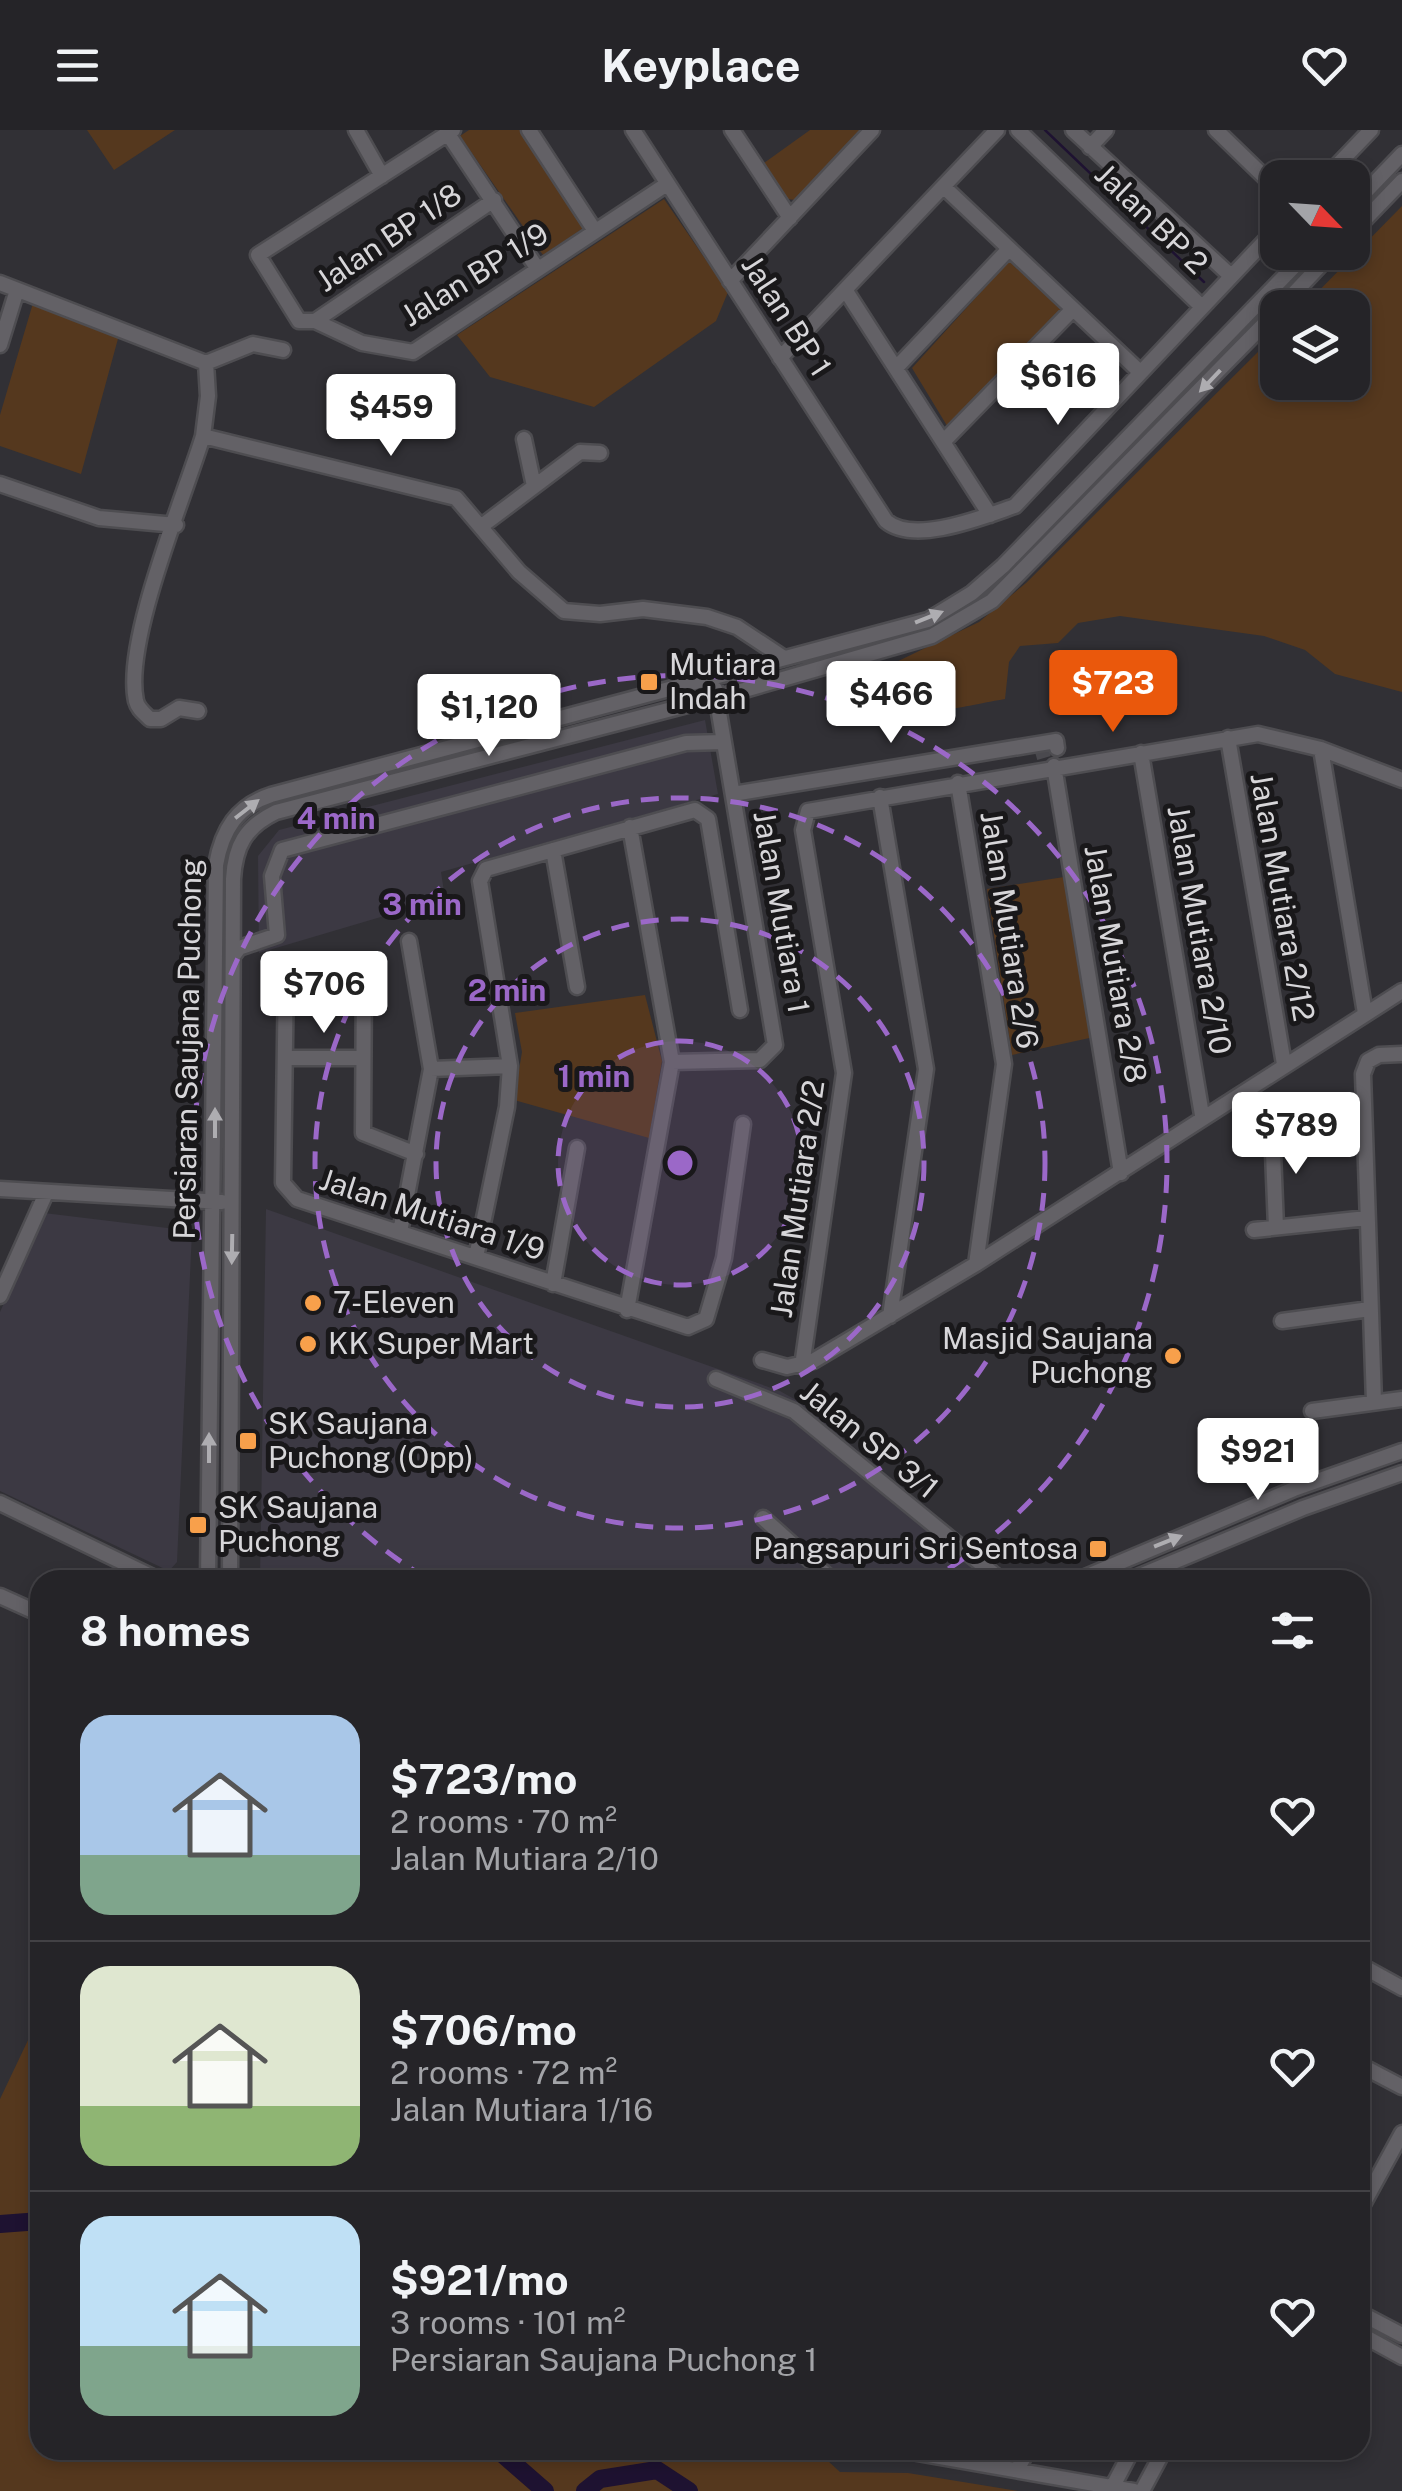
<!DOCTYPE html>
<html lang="en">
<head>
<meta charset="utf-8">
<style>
  body { margin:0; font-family:"Public Sans",sans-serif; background:#2d2c30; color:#f1f3f6; height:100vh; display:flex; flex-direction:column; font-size:38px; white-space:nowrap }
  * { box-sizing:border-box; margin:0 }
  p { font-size:32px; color:#a3a4a8 }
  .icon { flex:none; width:55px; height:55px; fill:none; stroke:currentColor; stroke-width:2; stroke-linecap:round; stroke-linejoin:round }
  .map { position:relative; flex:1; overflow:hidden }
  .side { position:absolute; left:30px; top:1440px; width:1340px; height:890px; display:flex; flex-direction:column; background:#252428; border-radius:30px; box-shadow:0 5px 15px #0003,0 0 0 2px #424145 }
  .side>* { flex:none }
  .needle { width:65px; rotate:115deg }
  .buttons { position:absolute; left:1260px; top:30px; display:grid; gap:20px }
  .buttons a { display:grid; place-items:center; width:110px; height:110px; border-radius:20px; background:#252428; box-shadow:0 5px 15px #0003,0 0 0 2px #424145; font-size:50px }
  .price { position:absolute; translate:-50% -85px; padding:0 22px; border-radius:10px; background:#fff; color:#222; font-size:32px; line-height:65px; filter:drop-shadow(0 2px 5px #0008) }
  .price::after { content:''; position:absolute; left:50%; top:60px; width:30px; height:22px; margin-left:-15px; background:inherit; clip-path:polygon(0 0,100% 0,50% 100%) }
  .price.selected { background:#ea580c; color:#fff }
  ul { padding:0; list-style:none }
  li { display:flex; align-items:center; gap:30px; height:250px; padding:0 50px }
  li+li { border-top:2px solid #424145 }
  li span { display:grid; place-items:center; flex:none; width:280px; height:200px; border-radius:30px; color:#555 }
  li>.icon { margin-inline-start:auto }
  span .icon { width:120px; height:120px; fill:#fffc; stroke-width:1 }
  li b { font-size:42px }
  h2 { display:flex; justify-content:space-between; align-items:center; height:120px; padding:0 50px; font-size:42px }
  header { display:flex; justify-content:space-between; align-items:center; height:130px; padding:0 50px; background:#252428; font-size:45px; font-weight:700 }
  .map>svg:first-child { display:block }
</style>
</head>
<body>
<header><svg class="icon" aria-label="menu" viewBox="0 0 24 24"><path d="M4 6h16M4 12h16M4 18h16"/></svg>Keyplace<svg class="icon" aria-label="heart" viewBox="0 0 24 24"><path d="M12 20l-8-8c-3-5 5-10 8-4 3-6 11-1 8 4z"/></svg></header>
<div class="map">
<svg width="1402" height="2361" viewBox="0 0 1402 2361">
  <rect width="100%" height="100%" fill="#313035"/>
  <path fill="#3c3943" d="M705,590L718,664L441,742L445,768L259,823L258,726L279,700Z
    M266,1079L780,1261L803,1274L983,1429L984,1450H260Z
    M44,1083L192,1101L177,1432L169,1441L0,1361V1182Z"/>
  <path fill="#55381e" d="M87,0H175L114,40Z
    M469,0H526L588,95L543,125L460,6Z
    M810,0H862L796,70L787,69L764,33Z
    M664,69L728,162L716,191L594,277L490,247L457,205Z
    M1402,76V562L1335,544L1305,520L1264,506L1120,486L1078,493L1058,513L1020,516L1009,532L1005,569C935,581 936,592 888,536L979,492L1026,453L1277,203L1278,252H1352V178L1303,177Z
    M1009,131L1061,180L949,299L912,238Z
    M33,173L119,205L81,344L0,316V285Z
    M1064,747L1094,907L1012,925L987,759Z
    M645,865L662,931L649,1008L514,970L522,922L515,883Z
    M40,1885V2320H816L840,2342L908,2343L1018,2361H0V1969Z"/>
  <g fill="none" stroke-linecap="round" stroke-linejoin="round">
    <path stroke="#1e1231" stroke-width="2.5" d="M1045,0L1204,152"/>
    <path stroke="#1e1231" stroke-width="18" d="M0,2094L40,2091
      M498,2320L545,2361
      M585,2361L600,2349L657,2340L689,2361"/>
    <path stroke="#4a494e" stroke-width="14" stroke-dasharray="14 7" stroke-linecap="butt" d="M1042,621L1044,628"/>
    <defs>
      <path id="minor" d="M356,0L382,46
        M453,0L258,125L299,191H315L362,213L413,222L667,54
        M529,0L595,101
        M633,0L886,391C914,415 983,387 1015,376L1278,97
        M732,0L790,88
        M1018,0L1202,177
        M1073,0L1231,146
        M1216,0L1278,60
        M448,4L537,138
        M1090,17L1106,0
        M1325,48L1371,0
        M944,57L1140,242
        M1352,76L1402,24
        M1352,103L1402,51
        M730,151L872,0
        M0,153L206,233L208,266L203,306L456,368L519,442L564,481L600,484L643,479L707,487L737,497L784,528
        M846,161L990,385
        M1280,178L1333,122
        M315,191L494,70
        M0,215L17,160
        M780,228L997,0
        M206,233L253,214L283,220
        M897,237L1008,120
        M524,309L534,356
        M944,311L1073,179
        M0,354L99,388L176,395
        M483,395L580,322L600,323
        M198,581L179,578L161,589H150C144,583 138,579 136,571C123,512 184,368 203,306
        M1228,608L1284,934
        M1321,619L1365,883
        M1141,623L1202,985
        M1054,636L1121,1043
        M958,653L1004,934L976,1134
        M733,664L1056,611L1057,618
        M880,667L926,939L890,1186
        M553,720L577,857
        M233,826L239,818L277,805L272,746L282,720L686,613L723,612
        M286,841L283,1053L297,1069L688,1197L706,1189L724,1128L743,994
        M364,842L363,1003L416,1024
        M286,928H361
        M672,932L760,930L775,915L715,559
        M431,939L510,936
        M1272,998L1276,1097
        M0,1059L222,1072
        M1254,1100L1367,1088
        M400,1102L431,939L409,811
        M476,1127L507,977L510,936L480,751L486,739L695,680L708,689L740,880
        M553,1154L577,1018
        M0,1166L46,1063
        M627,1180L672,932L630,697
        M1282,1191L1370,1179
        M762,1230L787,1237L813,1231L976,1134L1402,861
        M802,1236L844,943L803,700L808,681L1258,604L1321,619L1402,650
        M716,1249L794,1281L1001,1450
        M1374,1272L1363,944L1368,931L1379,925L1402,924
        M1312,1281L1402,1269
        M0,1373L159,1450
        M763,1388L832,1450
        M208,1450L216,735C222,700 237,676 271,665L928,490L972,463L1003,436L1308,122
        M230,1450L233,749C235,716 245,697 276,682L741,561L932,506L992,471L1278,180
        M1078,1450L1294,1359L1402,1321
        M1130,1450L1303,1378L1402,1343
        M0,1466L40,1484
        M1360,1835L1402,1858
        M1360,1935L1402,1957
        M1360,2080L1402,2003
        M1360,2183L1402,2205
        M1360,2204L1402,2227
        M900,2320L1134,2361
        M1017,2340L1028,2320
        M1112,2358L1132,2320
        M1142,2361L1164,2320"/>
    </defs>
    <use href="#minor" stroke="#4e4d51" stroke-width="19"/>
    <use href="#minor" stroke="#636166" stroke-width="14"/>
  </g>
  <defs><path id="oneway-solid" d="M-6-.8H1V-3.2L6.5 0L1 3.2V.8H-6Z" transform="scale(2.5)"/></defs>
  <g fill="#aeadb1">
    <use href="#oneway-solid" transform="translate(1210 251) rotate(134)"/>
    <use href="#oneway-solid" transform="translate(929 487) rotate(-22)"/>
    <use href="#oneway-solid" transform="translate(247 679) rotate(-38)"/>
    <use href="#oneway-solid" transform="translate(215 993) rotate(-90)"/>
    <use href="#oneway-solid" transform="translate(232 1119) rotate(91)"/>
    <use href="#oneway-solid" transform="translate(209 1318) rotate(-90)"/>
    <use href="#oneway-solid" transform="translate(1168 1411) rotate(-22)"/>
  </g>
  <circle cx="680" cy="1033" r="122" fill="#9b68c8" fill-opacity=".12"/>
  <g fill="none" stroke="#9b68c8" stroke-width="5" stroke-dasharray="18 12">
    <circle cx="680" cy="1033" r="122"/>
    <circle cx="680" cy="1033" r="244"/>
    <circle cx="680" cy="1033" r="365"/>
    <path d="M426 1448A487 487 0 1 1 934 1448"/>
  </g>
  <g fill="#f8a04b" stroke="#19181a" stroke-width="4">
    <rect x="639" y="542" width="20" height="20" rx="5"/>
    <circle cx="313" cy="1173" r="10"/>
    <circle cx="308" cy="1214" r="10"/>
    <circle cx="1173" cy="1226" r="10"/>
    <rect x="238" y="1301" width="20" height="20" rx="5"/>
    <rect x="188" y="1385" width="20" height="20" rx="5"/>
    <rect x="1088" y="1409" width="20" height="20" rx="5"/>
  </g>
  <g text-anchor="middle" stroke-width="10" stroke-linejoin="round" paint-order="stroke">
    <g font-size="30" fill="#d7d6d9" stroke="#19181a">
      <text transform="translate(1151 89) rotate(44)" y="10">Jalan BP 2</text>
      <text transform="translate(389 108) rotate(-34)" y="10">Jalan BP 1/8</text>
      <text transform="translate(475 145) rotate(-32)" y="10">Jalan BP 1/9</text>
      <text transform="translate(786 186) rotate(57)" y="10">Jalan BP 1</text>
      <text transform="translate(1282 767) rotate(80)" y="10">Jalan Mutiara 2/12</text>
      <text transform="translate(781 782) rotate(80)" y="10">Jalan Mutiara 1</text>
      <text transform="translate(1009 800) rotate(81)" y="10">Jalan Mutiara 2/6</text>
      <text transform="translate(1199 800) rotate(80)" y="10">Jalan Mutiara 2/10</text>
      <text transform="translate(1115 834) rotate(80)" y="10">Jalan Mutiara 2/8</text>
      <text transform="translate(188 919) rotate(-89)" y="10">Persiaran Saujana Puchong</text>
      <text transform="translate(798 1069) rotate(-82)" y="10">Jalan Mutiara 2/2</text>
      <text transform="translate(432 1085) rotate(18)" y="10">Jalan Mutiara 1/9</text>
      <text transform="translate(869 1310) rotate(39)" y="10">Jalan SP 3/1</text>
    </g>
    <g font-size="30" fill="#d7d6d9" stroke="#19181a" text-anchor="start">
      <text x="669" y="545">Mutiara<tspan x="669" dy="34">Indah</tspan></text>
      <text x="333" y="1183">7-Eleven</text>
      <text x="1153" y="1219" text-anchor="end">Masjid Saujana<tspan x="1153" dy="34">Puchong</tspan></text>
      <text x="328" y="1224">KK Super Mart</text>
      <text x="268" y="1304">SK Saujana<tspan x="268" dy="34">Puchong (Opp)</tspan></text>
      <text x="218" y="1388">SK Saujana<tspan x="218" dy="34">Puchong</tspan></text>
      <text x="1078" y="1429" text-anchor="end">Pangsapuri Sri Sentosa</text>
    </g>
  </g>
  <circle cx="680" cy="1033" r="15" fill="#9b68c8" stroke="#19181a" stroke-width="5"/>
  <g font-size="30" text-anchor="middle" font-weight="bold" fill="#9b68c8" stroke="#19181a" stroke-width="10" stroke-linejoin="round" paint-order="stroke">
    <text x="336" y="699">4 min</text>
    <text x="422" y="785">3 min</text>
    <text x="507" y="871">2 min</text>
    <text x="594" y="957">1 min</text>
  </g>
</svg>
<div class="buttons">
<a><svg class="needle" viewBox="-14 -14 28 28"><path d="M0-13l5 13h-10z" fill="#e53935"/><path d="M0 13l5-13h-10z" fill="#a3a4a8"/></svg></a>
<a><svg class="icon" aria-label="layers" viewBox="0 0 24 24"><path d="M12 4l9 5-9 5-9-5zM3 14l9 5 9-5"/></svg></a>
</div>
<b class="price" style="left:1058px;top:298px">$616</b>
<b class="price" style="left:391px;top:329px">$459</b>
<b class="price selected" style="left:1113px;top:605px">$723</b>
<b class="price" style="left:891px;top:616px">$466</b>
<b class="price" style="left:489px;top:629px">$1,120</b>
<b class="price" style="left:324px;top:906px">$706</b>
<b class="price" style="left:1296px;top:1047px">$789</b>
<b class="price" style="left:1258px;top:1373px">$921</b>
<section class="side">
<h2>8 homes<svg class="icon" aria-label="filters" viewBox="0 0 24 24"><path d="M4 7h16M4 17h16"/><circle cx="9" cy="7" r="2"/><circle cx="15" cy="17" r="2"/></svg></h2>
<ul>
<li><span style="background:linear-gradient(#a9c7e8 70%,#7fa58c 0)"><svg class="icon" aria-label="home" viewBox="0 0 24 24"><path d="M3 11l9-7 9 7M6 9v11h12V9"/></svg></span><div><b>$723/mo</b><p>2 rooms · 70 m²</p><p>Jalan Mutiara 2/10</p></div><svg class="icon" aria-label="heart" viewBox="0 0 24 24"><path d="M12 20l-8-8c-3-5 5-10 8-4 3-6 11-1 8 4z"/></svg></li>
<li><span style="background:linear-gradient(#dfe7d0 70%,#8fb573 0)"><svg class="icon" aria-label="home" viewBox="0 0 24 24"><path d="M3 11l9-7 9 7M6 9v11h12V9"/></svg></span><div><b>$706/mo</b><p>2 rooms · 72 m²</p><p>Jalan Mutiara 1/16</p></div><svg class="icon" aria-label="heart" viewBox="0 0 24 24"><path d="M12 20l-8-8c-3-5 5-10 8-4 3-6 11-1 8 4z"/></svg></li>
<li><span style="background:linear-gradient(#bfe0f5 65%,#7fa58c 0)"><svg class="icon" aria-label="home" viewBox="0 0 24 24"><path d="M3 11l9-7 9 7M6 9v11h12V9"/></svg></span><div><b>$921/mo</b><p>3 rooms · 101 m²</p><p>Persiaran Saujana Puchong 1</p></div><svg class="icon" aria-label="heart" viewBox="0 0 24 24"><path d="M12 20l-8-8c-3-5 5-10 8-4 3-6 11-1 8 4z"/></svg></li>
</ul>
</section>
</div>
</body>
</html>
